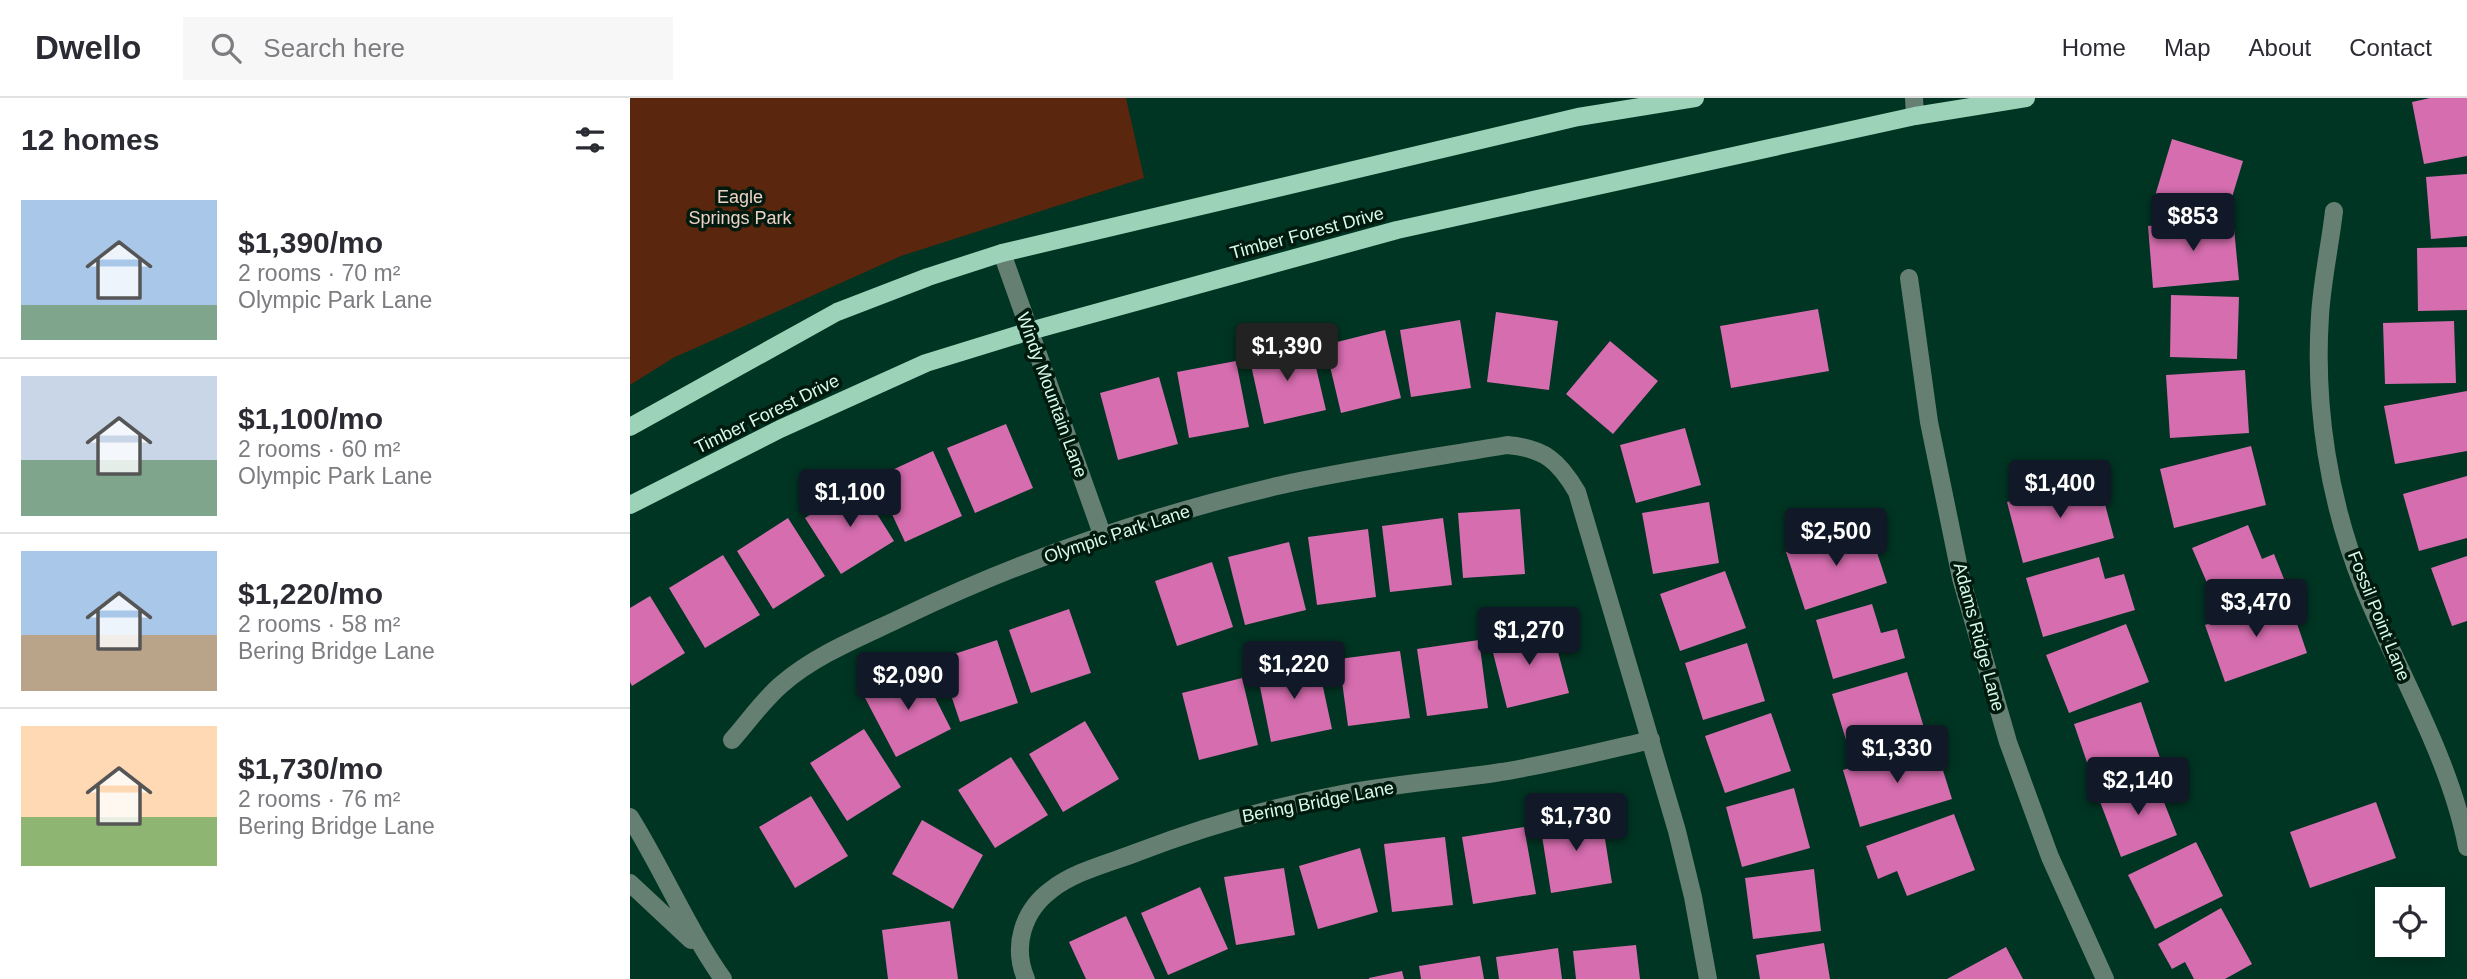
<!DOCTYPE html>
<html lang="en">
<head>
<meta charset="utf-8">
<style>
  body { margin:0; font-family:Arial,sans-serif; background:#f7f7f7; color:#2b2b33; height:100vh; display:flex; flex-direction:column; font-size:26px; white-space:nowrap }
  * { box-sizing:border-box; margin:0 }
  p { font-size:23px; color:#7c7c81 }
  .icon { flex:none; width:38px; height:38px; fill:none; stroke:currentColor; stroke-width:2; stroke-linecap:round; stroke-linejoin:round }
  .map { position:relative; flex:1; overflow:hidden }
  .drawer { display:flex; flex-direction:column; background:#fff; width:630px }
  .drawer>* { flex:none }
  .buttons { position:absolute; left:1745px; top:789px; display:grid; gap:14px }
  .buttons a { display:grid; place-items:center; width:70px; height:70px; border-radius:0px; background:#fff; box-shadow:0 4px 18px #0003; font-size:35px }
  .price { position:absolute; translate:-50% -60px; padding:0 16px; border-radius:7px; background:#111827; color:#fff; font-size:23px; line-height:46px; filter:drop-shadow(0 2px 4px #0008) }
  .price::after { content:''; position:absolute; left:50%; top:42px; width:21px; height:16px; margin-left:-10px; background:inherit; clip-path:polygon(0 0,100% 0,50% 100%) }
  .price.on { background:#222; color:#fff }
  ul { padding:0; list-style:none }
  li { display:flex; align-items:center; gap:21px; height:175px; padding:0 21px }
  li+li { border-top:2px solid #e1e1e2 }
  li span { display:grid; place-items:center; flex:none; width:196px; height:140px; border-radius:0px; color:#555 }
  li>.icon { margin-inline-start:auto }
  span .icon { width:84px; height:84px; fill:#fffc; stroke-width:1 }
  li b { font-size:30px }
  h2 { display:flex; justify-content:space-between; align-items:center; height:84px; padding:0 21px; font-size:30px }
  header { display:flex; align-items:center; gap:42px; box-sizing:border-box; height:98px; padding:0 35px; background:#fff; border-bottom:2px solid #e1e1e2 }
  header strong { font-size:33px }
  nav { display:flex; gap:38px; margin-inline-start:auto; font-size:24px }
  .search { width:490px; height:63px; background:#f7f7f7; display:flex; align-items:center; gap:18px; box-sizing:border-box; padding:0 24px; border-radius:0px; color:#7c7c81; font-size:26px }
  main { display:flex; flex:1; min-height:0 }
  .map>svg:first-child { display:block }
</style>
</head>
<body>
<header>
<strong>Dwello</strong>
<div class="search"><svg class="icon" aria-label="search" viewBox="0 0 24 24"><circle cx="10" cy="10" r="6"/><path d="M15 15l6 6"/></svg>Search here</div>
<nav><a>Home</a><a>Map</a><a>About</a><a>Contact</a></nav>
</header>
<main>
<section class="drawer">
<h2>12 homes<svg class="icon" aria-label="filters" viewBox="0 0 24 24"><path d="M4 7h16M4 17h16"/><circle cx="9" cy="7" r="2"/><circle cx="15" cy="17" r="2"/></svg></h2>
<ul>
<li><span style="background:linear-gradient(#a9c7e8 75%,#7fa58c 0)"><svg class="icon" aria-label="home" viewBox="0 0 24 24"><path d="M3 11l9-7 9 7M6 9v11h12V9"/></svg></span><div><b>$1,390/mo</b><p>2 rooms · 70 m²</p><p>Olympic Park Lane</p></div></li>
<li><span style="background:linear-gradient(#c9d6e8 60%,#7fa58c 0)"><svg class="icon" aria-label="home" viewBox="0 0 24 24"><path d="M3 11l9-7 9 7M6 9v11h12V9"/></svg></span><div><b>$1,100/mo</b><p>2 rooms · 60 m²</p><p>Olympic Park Lane</p></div></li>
<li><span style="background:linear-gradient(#a9c7e8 60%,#b9a48a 0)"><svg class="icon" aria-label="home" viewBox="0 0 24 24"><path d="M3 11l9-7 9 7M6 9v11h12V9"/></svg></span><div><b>$1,220/mo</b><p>2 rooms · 58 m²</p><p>Bering Bridge Lane</p></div></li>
<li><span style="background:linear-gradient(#ffd9b3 65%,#8fb573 0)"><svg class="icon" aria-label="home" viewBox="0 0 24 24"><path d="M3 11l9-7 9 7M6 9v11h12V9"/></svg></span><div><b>$1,730/mo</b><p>2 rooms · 76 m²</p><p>Bering Bridge Lane</p></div></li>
</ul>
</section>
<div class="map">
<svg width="1837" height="881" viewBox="0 0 1837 881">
  <rect width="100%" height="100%" fill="#003523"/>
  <path fill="#5a260d" d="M0,0H496L514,80L271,158L43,260L0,287Z"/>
  <path fill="#d66daf" d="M1800,0H1837V58L1794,66L1782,4Z
    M1542,41L1613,63L1596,119L1525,98Z
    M1837,76V138L1801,141L1796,79Z
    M1603,120L1609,182L1523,190L1518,128Z
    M1837,149V212L1788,213L1787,150Z
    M1541,197L1609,199L1607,261L1540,259Z
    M1188,211L1199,273L1101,290L1090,228Z
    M866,214L928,223L919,292L857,284Z
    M830,222L841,290L781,299L770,232Z
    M1824,223L1826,285L1755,286L1753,225Z
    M755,232L771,300L711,315L695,247Z
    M980,243L1028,283L983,336L936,296Z
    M680,244L696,312L634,326L619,258Z
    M606,263L619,329L559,340L547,274Z
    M1615,272L1619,335L1540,340L1536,277Z
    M529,279L548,346L488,362L470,295Z
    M1837,293V353L1765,366L1754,308Z
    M376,326L403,390L345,415L317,350Z
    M1055,330L1071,387L1006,405L990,347Z
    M1621,348L1636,407L1544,430L1530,371Z
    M303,353L332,418L275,444L245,380Z
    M1837,378V440L1789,453L1773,396Z
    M1468,380L1484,440L1393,465L1377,404Z
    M228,386L264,443L211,476L175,420Z
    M1079,404L1089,465L1023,476L1012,415Z
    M890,411L895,476L833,480L828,415Z
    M158,420L195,478L143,511L107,453Z
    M813,420L822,487L760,494L752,428Z
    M1238,427L1257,485L1175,512L1156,454Z
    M1618,427L1632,461L1644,456L1654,481L1587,508L1562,450Z
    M738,431L746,499L687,507L678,439Z
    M659,444L676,512L615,527L598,459Z
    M93,457L130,517L75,550L39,490Z
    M1837,458V523L1822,528L1801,470Z
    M1469,459L1475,481L1494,476L1505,512L1413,539L1396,480Z
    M582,464L603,529L547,548L525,483Z
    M1095,473L1116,530L1050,553L1030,496Z
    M20,498L55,555L2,588L0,584V510Z
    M1658,499L1677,555L1595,584L1575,527Z
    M1242,506L1251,535L1267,531L1275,560L1203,581L1186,522Z
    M439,511L461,575L401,595L379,532Z
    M1496,526L1519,584L1439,615L1416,557Z
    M921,528L939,595L877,610L860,543Z
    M367,542L388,605L330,624L309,561Z
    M849,542L858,610L797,618L787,551Z
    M1117,545L1135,603L1073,622L1055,565Z
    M770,553L780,620L718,628L709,561Z
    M687,561L702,631L641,644L627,574Z
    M290,570L321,631L266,659L234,598Z
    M1277,574L1295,633L1220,655L1202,596Z
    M612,580L628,647L569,662L552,595Z
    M1511,604L1531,663L1464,685L1444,626Z
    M1141,615L1161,673L1095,695L1075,638Z
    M455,623L489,681L433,714L399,656Z
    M234,631L271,689L217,723L180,665Z
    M1304,644L1322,701L1230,729L1213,672Z
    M381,659L418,717L365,750L328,692Z
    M1524,679L1547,737L1491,759L1469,701Z
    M1164,690L1180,750L1112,769L1096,709Z
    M181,698L218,758L165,790L129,729Z
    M1746,704L1766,760L1680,790L1660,734Z
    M971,716L982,785L921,795L910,725Z
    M1324,716L1345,772L1277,798L1267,773L1248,781L1236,748Z
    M292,722L353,757L323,811L262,776Z
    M894,729L906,796L843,806L832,739Z
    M815,739L823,807L762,814L754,746Z
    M1566,744L1593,798L1525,831L1498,777Z
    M730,750L748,814L688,831L669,768Z
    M654,770L665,837L606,847L594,779Z
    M1184,771L1191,833L1123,841L1115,780Z
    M570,789L598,851L538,877L511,815Z
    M1591,810L1622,866L1595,881H1564L1555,864L1542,871L1528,846Z
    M496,818L525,881H456L439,844Z
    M320,823L328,881H258L252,832Z
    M1194,845L1200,881H1130L1126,857Z
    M1006,847L1010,881H946L943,853Z
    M1376,849L1393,881H1317Z
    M928,850L932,881H869L866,859Z
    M850,858L854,881H791L789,868Z
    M772,873L774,881H739V880Z"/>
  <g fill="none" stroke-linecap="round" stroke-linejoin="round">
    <path stroke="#657f72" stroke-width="18" d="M1284,0L1285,18
      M1704,113C1700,148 1692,183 1690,218C1684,309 1699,404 1733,488C1767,572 1820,660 1837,749
      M372,155L473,439
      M1279,180L1299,324L1331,480L1378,644L1420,759L1475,881
      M102,642C118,624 133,602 152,586C188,555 234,538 277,517C394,461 520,418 647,388C723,371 801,360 877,347C914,350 929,363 947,394L1047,733L1063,799L1078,881
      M0,719C33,772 57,830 93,881
      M0,785L61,842
      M396,881C382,848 393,813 421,792C445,773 480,765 508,754C576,728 646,708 717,695C766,686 816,682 865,675C917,667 969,654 1021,642"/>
    <path stroke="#9cd2b8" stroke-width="18" d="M0,329L207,214L298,179L372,155L948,19L1065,0
      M0,407L150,331L296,265L400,233L767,132L1285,18L1396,0"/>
  </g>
  <g text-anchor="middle" stroke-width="7" stroke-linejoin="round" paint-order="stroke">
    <g font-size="18" fill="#efd2c6" stroke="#011a0f">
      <text x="110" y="105">Eagle<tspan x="110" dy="21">Springs Park</tspan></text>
    </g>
    <g font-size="18" fill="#d9f9e9" stroke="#011a0f">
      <text transform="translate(677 135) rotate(-15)" y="6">Timber Forest Drive</text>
      <text transform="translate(422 297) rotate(70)" y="6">Windy Mountain Lane</text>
      <text transform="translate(137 316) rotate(-26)" y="6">Timber Forest Drive</text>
      <text transform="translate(487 436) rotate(-18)" y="6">Olympic Park Lane</text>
      <text transform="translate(1749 518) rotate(68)" y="6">Fossil Point Lane</text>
      <text transform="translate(1349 539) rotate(75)" y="6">Adams Ridge Lane</text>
      <text transform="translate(688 704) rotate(-11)" y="6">Bering Bridge Lane</text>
    </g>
  </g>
</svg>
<div class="buttons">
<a><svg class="icon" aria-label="locate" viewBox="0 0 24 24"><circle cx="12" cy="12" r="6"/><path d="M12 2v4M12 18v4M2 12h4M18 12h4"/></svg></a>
</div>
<b class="price" style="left:1563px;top:155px">$853</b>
<b class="price on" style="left:657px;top:285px">$1,390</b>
<b class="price" style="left:1430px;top:422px">$1,400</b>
<b class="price" style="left:220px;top:431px">$1,100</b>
<b class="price" style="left:1206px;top:470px">$2,500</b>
<b class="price" style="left:1626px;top:541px">$3,470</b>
<b class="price" style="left:899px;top:569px">$1,270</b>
<b class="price" style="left:664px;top:603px">$1,220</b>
<b class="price" style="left:278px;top:614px">$2,090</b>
<b class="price" style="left:1267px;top:687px">$1,330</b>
<b class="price" style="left:1508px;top:719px">$2,140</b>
<b class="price" style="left:946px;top:755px">$1,730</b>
</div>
</main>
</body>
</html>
